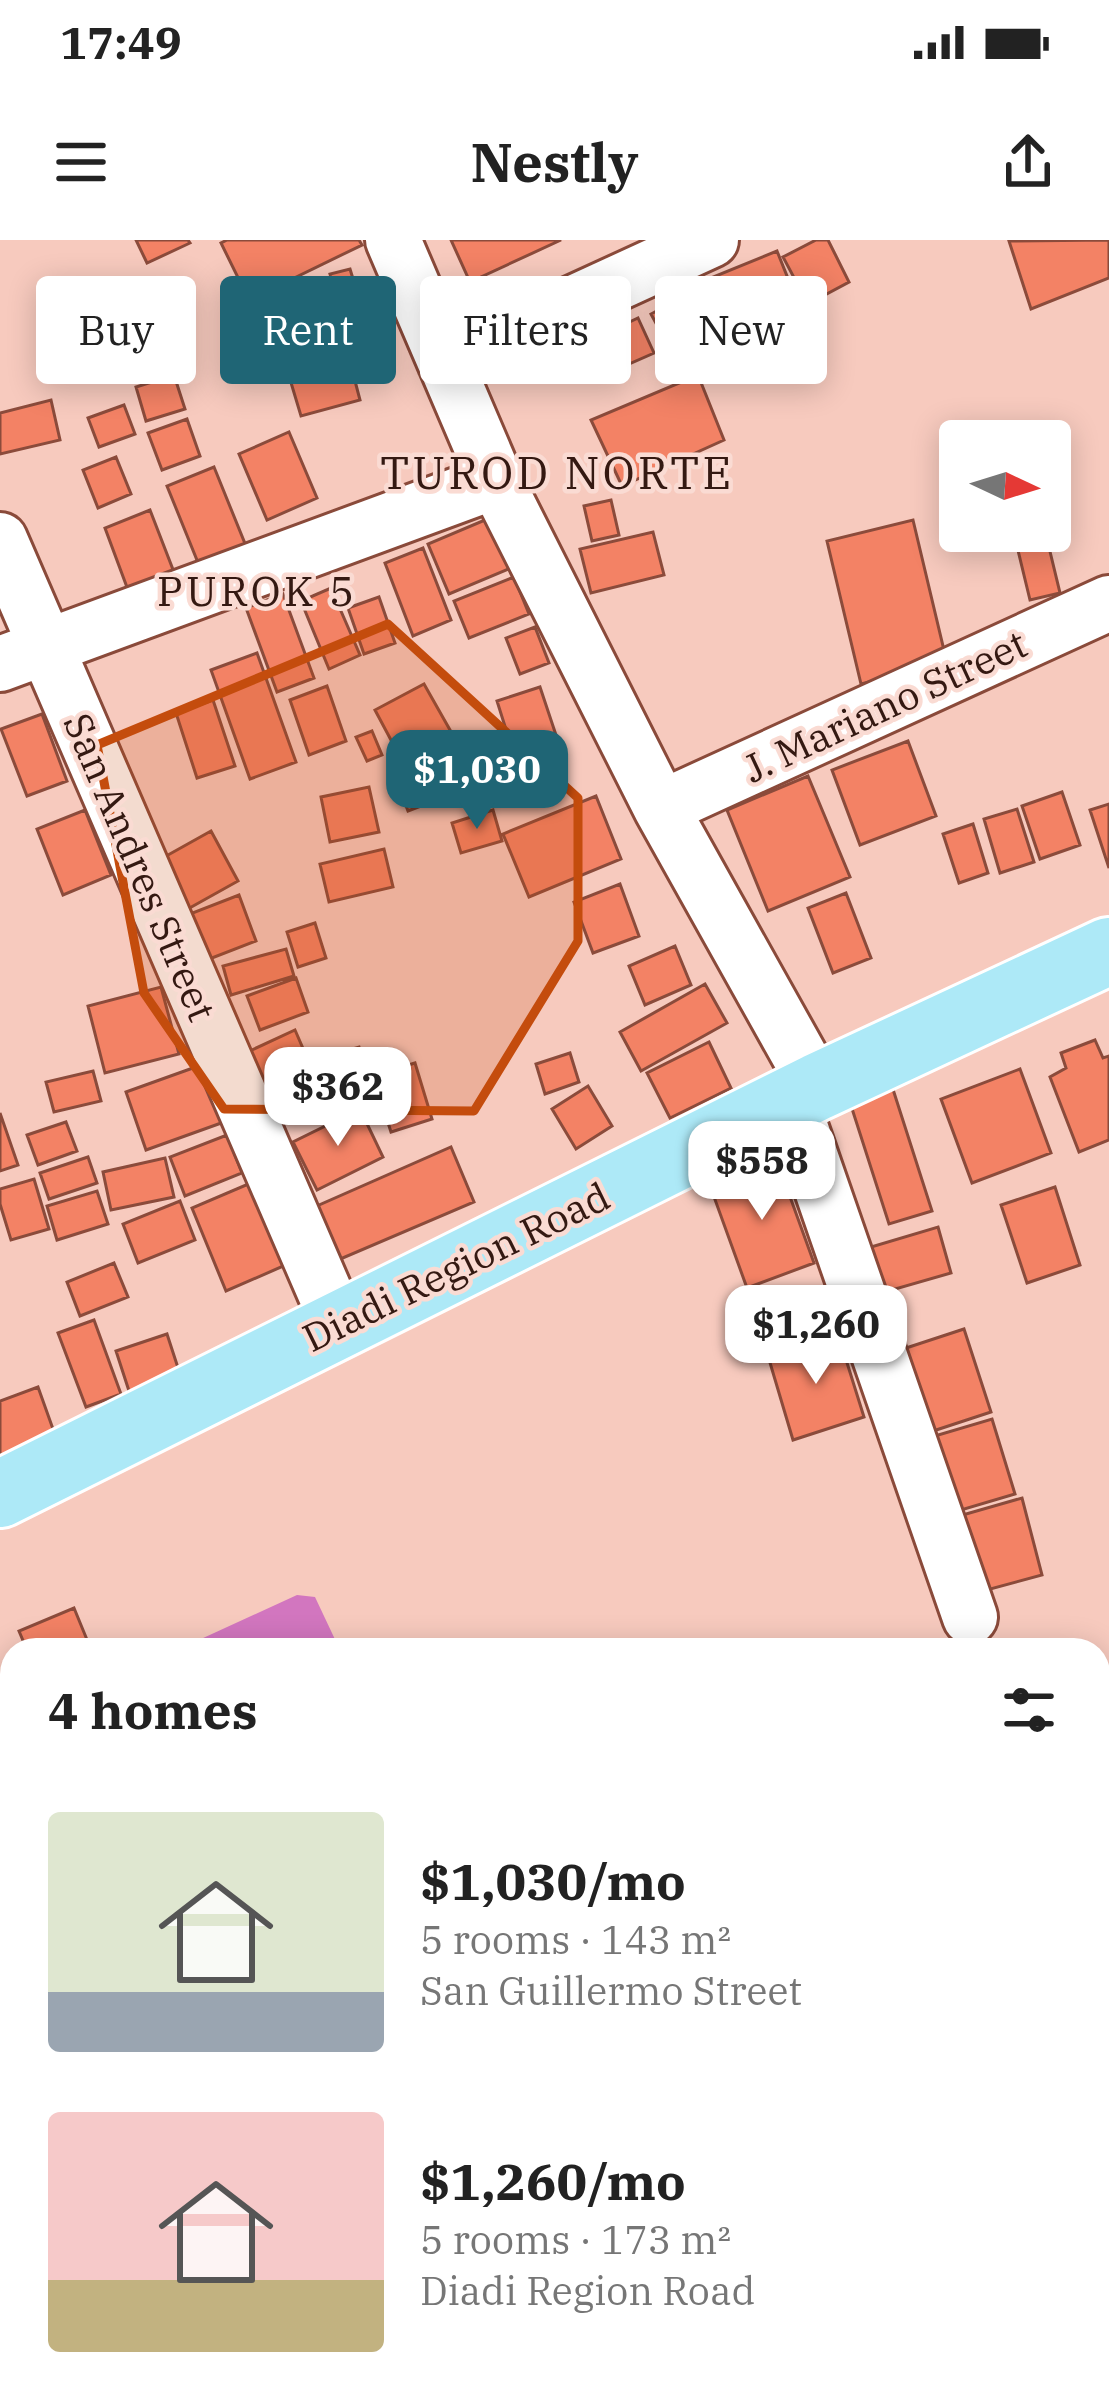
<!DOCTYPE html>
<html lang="en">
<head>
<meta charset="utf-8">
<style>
  body { margin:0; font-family:"IBM Plex Serif",serif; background:#f6f6f6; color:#222; height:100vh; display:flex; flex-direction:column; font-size:45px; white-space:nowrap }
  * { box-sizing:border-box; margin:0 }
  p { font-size:39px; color:#767676 }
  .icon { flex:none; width:66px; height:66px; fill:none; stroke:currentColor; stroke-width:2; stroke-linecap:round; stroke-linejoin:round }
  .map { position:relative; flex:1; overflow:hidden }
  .details { position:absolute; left:0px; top:1398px; width:1110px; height:768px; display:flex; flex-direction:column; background:#fff; border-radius:36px 36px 0 0; box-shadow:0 6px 30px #0003 }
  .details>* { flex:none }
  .hud { position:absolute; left:36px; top:36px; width:1038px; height:108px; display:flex; gap:24px }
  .needle { width:78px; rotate:94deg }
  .buttons { position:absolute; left:939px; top:180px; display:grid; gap:24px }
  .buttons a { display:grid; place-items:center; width:132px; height:132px; border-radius:12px; background:#fff; box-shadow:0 6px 30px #0003; font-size:60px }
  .price { position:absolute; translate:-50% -102px; padding:0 27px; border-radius:24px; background:#fff; color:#222; font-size:39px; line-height:78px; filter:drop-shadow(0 3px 6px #0008) }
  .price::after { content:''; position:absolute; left:50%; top:72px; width:36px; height:27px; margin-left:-18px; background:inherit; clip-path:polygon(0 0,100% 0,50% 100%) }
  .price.on { background:#1f6575; color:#fff }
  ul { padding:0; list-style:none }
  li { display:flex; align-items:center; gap:36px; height:300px; padding:0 48px }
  li span { display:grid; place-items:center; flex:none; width:336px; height:240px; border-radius:12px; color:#555 }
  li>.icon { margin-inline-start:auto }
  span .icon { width:144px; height:144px; fill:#fffc; stroke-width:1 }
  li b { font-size:51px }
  h2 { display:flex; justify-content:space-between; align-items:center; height:144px; padding:0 48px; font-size:51px }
  .chip { padding:0 42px; border-radius:12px; background:#fff; box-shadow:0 6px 30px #0003; font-size:42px; line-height:108px }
  .chip.on { background:#1f6575; color:#fff }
  .status { display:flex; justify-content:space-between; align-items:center; height:84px; padding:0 60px; background:#fff; direction:ltr }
  .status svg { height:33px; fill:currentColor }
  header { display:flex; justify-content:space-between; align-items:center; height:156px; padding:0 48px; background:#fff; font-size:54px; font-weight:700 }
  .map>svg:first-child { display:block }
</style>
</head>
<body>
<div class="status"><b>17:49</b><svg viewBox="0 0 49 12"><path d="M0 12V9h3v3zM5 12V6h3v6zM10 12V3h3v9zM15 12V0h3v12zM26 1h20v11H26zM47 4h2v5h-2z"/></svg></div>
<header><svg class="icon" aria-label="menu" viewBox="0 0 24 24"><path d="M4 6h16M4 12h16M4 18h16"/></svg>Nestly<svg class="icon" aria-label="share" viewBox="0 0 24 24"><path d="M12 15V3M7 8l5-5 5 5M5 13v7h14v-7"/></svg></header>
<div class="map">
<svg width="1109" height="2166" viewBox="0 0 1109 2166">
  <rect width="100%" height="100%" fill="#f7cabe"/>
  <path fill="#d276bf" d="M297,1355L315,1357L340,1410H177Z
    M639,2154H931L919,2166H624Z"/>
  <path fill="#f38265" stroke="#8b4b3b" stroke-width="3" d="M136,0H188L190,3L147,23Z
    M227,0H359L362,5L249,60L221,3Z
    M451,0H561L470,42Z
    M816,0H828L849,42L808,64L783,17Z
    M1109,0V38L1031,69L1009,1Z
    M777,11L801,71L710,108L686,48Z
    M350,29L361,65L341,71L330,34Z
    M668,65L681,88L664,98L651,74Z
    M638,78L654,113L588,142L573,109Z
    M81,94L86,134L47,139L41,99Z
    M349,118L360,160L301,176L289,136Z
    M174,135L185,169L146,181L136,147Z
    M698,135L724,200L622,246L591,180Z
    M51,160L60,200L0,214V173Z
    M124,165L135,194L99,207L88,178Z
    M187,179L200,216L162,230L148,193Z
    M289,192L317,258L267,280L239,214Z
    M116,217L131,254L98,268L83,230Z
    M214,227L248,311L201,330L167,246Z
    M611,260L619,295L592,301L584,266Z
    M150,270L177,340L131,358L105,288Z
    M492,277L513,327L449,354L428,304Z
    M913,280L947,423L861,444L827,301Z
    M653,292L664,335L591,353L580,309Z
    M1046,295L1060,353L1030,360L1016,302Z
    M423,308L451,380L413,396L385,323Z
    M514,337L529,374L469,398L454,361Z
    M331,348L360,415L329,429L301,361Z
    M283,354L314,438L277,452L246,368Z
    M379,357L395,403L364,414L348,368Z
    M535,387L549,423L520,434L506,398Z
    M257,413L296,522L250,539L211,430Z
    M424,444L450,490L400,517L375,470Z
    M327,446L346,501L309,515L290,460Z
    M540,447L558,501L514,515L497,461Z
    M213,460L235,526L197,538L176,473Z
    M42,474L67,541L27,556L1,489Z
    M372,491L382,515L367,521L356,497Z
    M449,500L468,548L408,571L390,523Z
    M908,501L936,576L860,605L832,530Z
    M808,536L850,637L768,671L727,570Z
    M369,547L379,592L330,602L321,557Z
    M1062,552L1080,605L1040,619L1022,566Z
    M596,556L621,619L529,657L503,594Z
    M1109,564V628L1090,570Z
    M1017,569L1034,622L1000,633L984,579Z
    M85,570L111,635L63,655L37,589Z
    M493,570L502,601L461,613L452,583Z
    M973,584L988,633L959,643L943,594Z
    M211,591L238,641L186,670L159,620Z
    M384,609L393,647L329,662L320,624Z
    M620,644L639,696L593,713L574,662Z
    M846,653L871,718L833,733L808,668Z
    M239,655L256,701L199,723L182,677Z
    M315,683L326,718L298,727L287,692Z
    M675,706L691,745L645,765L629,726Z
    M286,709L294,736L231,755L223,726Z
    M296,738L308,772L260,790L247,756Z
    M705,744L727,783L641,831L620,792Z
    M161,747L179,814L105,833L88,766Z
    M295,790L308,820L254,844L241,815Z
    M1095,800L1103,818L1109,816V900L1079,912L1050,837L1066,828L1061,813Z
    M709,802L731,848L670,878L647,833Z
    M359,807L372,852L317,868L304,823Z
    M570,813L579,842L545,854L536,824Z
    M415,823L432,879L391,892L373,836Z
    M204,824L224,882L146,910L126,852Z
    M1020,829L1051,913L972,943L941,859Z
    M93,831L101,861L54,872L46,842Z
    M890,840L932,971L889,984L847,853Z
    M588,846L612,886L576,909L552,869Z
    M360,869L383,917L317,950L293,902Z
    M0,873L18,925L0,931Z
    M66,882L77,911L38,925L27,895Z
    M227,895L242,933L185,956L170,917Z
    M451,907L474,962L324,1026L301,973Z
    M88,917L97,943L49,959L40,933Z
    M165,918L174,957L111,970L103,932Z
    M776,918L814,1023L747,1048L709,943Z
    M34,939L49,989L11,1000L0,964V949Z
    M253,942L288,1024L226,1051L192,968Z
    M1055,947L1080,1025L1027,1043L1001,965Z
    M97,951L108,984L57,1000L47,966Z
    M180,961L195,1000L138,1023L123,984Z
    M938,987L951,1033L885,1052L871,1007Z
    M114,1023L128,1057L80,1076L67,1042Z
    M94,1080L121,1154L86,1167L58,1093Z
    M964,1089L991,1172L930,1192L903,1109Z
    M167,1094L181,1137L130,1154L116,1111Z
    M838,1094L864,1177L793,1200L768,1116Z
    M38,1147L58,1203L0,1224V1161Z
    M992,1179L1015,1254L951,1273L928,1198Z
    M1022,1258L1042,1335L972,1354L952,1278Z
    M74,1368L90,1407L27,1410L19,1391Z"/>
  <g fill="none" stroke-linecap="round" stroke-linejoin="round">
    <defs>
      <path id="minor" d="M393,0L496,241L661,568L817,847
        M445,122L711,0
        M0,300L339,1085
        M0,424L496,241
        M661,568L1109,363
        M791,860L970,1377"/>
      <path id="major" d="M0,1254L817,847L1109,711"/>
    </defs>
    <use href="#minor" stroke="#8a4a3a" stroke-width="60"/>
    <use href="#major" stroke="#fff" stroke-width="72"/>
    <use href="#minor" stroke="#fff" stroke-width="54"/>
    <use href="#major" stroke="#ade9f7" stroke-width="66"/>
  </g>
  <path fill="#c44c0d" fill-opacity="0.2" stroke="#c44c0d" stroke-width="9" stroke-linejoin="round" d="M388,384L578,558V701L474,871L224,869L144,753L97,505Z"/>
  <g text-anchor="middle" stroke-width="9" stroke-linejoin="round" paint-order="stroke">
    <g font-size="39" fill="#341912" stroke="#fadbd3">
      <text transform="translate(885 466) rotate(-25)" y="14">J. Mariano Street</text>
      <text transform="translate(140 627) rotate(67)" y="14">San Andres Street</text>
      <text transform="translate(456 1027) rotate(-26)" y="14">Diadi Region Road</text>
    </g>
    <g font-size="42" letter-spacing="3" fill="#341912" stroke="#fadbd3">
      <text x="257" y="366">PUROK 5</text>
    </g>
    <g font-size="45" letter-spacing="3" fill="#341912" stroke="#fadbd3">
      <text x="557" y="249">TUROD NORTE</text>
    </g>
  </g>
</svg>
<div class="buttons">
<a><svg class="needle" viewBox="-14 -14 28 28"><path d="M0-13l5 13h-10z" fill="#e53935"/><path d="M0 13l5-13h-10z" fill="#767676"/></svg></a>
</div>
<b class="price on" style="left:477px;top:592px">$1,030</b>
<b class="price" style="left:338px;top:909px">$362</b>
<b class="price" style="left:762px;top:983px">$558</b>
<b class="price" style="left:816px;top:1147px">$1,260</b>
<div class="hud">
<a class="chip">Buy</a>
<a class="chip on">Rent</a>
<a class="chip">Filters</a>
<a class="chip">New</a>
</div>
<section class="details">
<h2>4 homes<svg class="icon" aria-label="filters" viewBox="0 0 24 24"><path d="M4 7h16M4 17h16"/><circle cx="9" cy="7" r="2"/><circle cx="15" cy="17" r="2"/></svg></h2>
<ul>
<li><span style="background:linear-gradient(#dfe7d0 75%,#9aa5b1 0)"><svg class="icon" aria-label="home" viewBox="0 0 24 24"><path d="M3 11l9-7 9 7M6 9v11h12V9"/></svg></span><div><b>$1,030/mo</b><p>5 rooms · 143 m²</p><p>San Guillermo Street</p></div></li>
<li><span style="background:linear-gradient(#f6c9c9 70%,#c2b280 0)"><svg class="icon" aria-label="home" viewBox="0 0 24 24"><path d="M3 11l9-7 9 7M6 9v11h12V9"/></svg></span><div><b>$1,260/mo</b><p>5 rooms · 173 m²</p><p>Diadi Region Road</p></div></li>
</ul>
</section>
</div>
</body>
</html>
